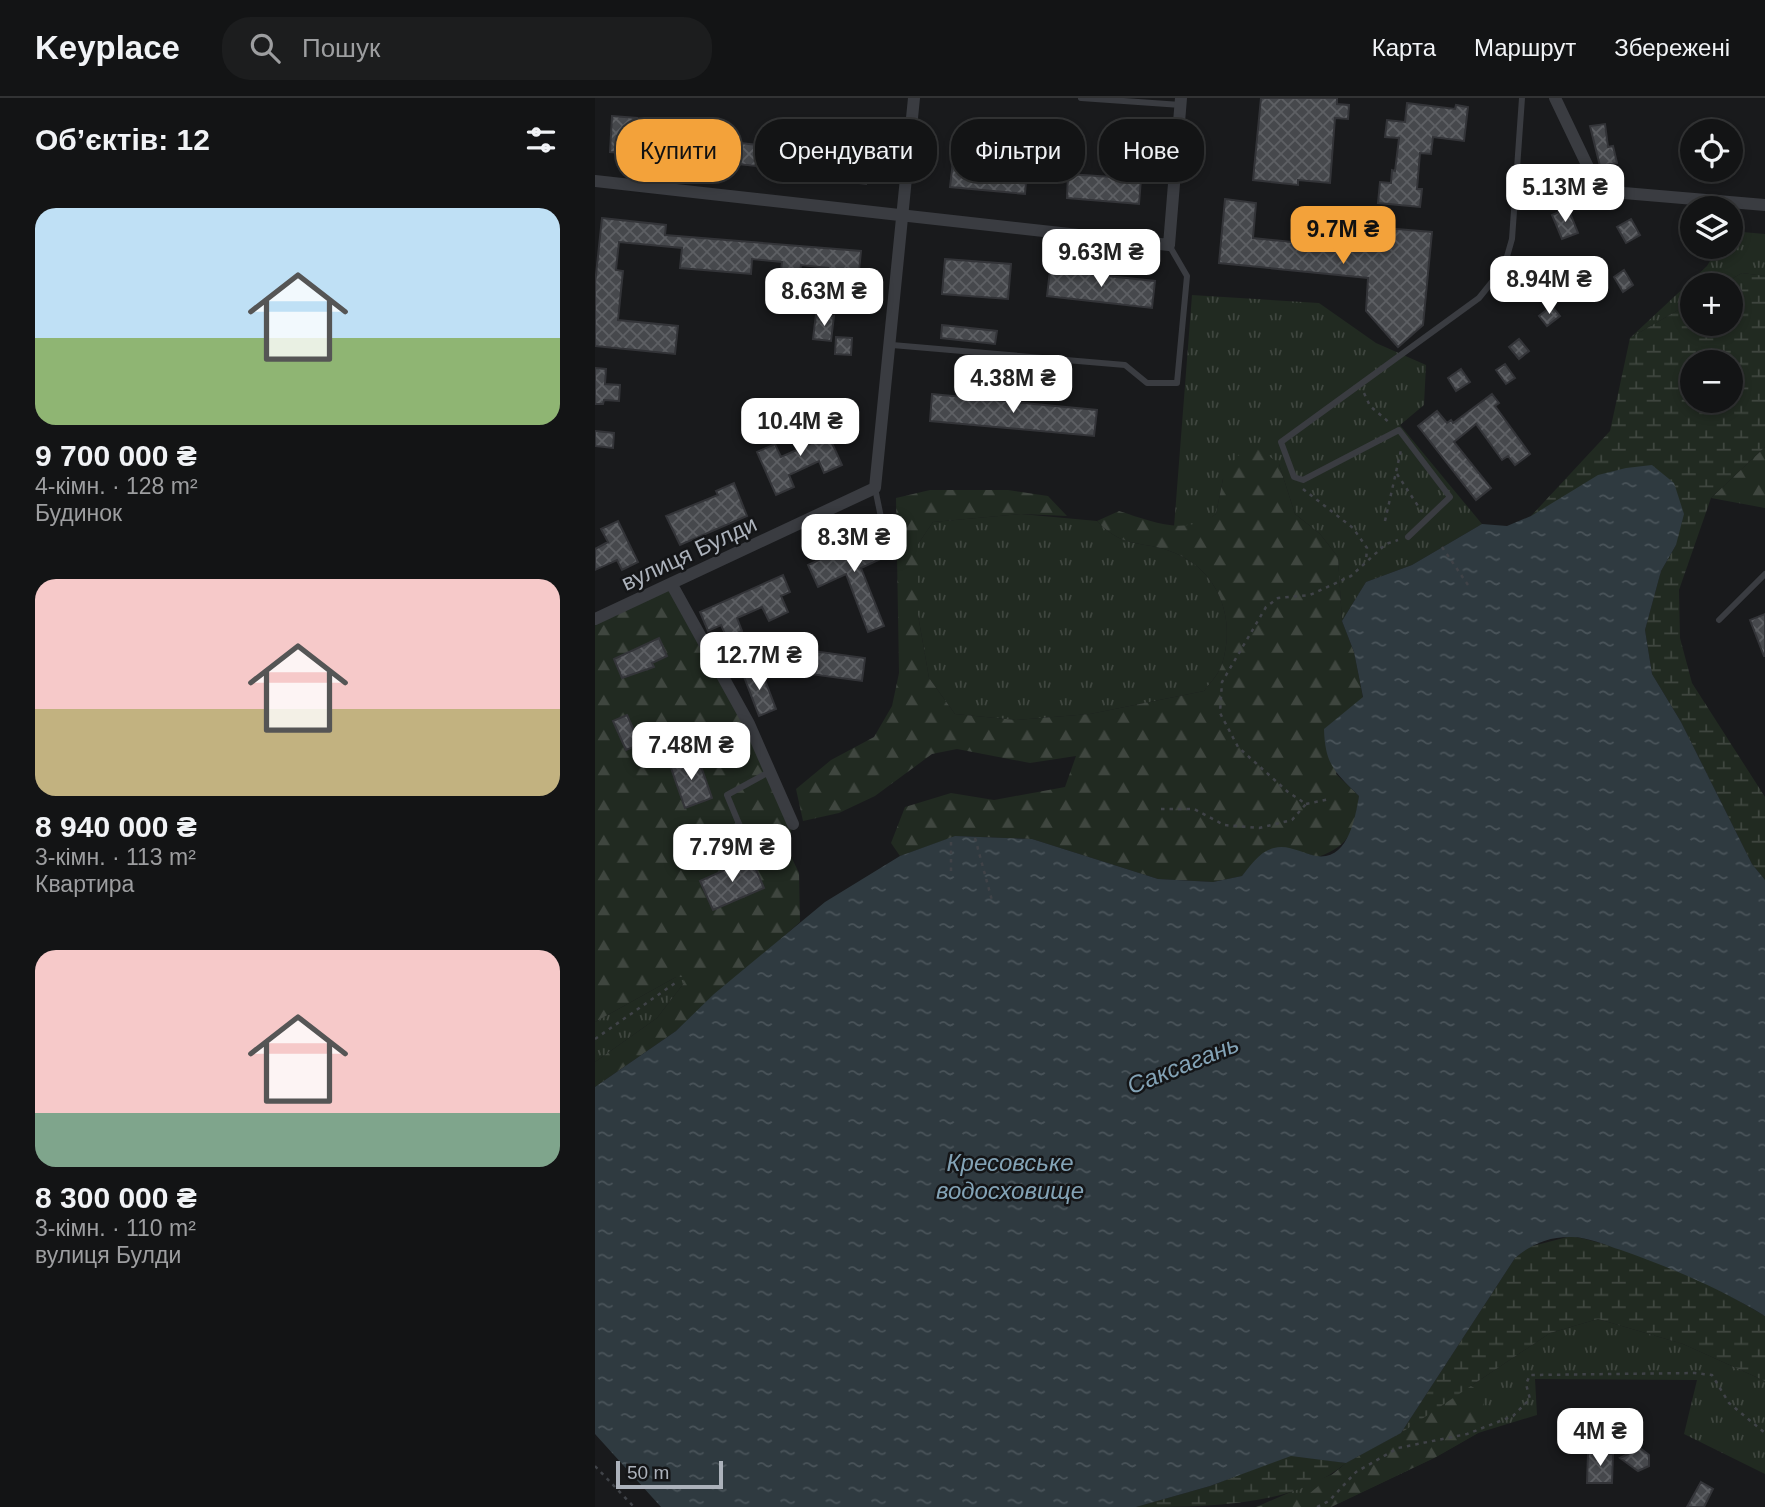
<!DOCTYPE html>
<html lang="uk">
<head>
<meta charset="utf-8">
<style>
  body { margin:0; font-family:Arial,sans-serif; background:#1c1d1e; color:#f1f3f6; height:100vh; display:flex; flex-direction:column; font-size:26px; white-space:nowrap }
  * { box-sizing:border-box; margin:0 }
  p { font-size:23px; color:#9d9ea0 }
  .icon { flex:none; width:38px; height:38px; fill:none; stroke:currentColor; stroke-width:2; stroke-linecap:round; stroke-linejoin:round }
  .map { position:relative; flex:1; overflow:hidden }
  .side { display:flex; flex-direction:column; background:#131415; width:595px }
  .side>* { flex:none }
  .guide { position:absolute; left:21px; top:21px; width:665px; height:63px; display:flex; gap:14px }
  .fabs { position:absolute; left:1085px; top:21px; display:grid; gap:14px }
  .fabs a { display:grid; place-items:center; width:63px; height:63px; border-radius:50%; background:#131415; box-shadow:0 4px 10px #0003,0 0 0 2px #323334; font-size:35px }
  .scale { position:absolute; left:21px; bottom:18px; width:107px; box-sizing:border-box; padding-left:7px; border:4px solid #acb2bb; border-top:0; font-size:19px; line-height:24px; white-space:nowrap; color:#acb2bb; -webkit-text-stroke:5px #141517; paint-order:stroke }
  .price { position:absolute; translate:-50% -60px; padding:0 16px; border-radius:14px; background:#fff; color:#222; font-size:23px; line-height:46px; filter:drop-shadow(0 2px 4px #0008) }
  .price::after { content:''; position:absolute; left:50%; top:42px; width:21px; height:16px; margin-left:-10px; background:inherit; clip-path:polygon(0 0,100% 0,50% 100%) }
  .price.active { background:#f3a23a; color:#111 }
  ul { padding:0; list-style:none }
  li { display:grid; align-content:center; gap:14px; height:371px; padding:0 35px }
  li span { display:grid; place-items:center; height:217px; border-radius:21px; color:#555 }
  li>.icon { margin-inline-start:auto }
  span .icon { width:126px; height:126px; fill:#fffc; stroke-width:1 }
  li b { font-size:30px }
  h2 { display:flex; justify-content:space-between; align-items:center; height:84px; padding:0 35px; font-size:30px }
  .chip { padding:0 24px; border-radius:28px; background:#131415; box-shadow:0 4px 10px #0003,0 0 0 2px #323334; font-size:24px; line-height:63px }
  .chip.active { background:#f3a23a; color:#111 }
  header { display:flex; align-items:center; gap:42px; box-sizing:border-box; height:98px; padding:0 35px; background:#131415; border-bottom:2px solid #323334 }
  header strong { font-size:33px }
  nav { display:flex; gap:38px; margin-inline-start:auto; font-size:24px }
  .search { width:490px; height:63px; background:#1c1d1e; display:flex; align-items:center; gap:18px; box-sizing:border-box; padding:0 24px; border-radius:28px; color:#9d9ea0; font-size:26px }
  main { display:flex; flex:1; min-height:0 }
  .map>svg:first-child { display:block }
</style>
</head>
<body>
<header>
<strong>Keyplace</strong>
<div class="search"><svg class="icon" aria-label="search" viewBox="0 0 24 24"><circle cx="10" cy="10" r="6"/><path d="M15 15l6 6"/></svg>Пошук</div>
<nav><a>Карта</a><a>Маршрут</a><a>Збережені</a></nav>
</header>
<main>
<section class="side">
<h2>Об’єктів: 12<svg class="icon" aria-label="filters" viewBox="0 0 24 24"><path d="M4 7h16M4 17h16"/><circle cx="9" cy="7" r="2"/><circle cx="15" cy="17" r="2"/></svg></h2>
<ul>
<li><span style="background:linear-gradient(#bfe0f5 60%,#8fb573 0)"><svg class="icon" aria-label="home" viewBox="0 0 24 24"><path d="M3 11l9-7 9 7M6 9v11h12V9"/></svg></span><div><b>9 700 000 ₴</b><p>4-кімн. · 128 m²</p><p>Будинок</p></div></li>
<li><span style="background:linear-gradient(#f6c9c9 60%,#c2b280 0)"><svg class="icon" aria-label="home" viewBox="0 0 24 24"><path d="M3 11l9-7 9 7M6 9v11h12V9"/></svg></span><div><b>8 940 000 ₴</b><p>3-кімн. · 113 m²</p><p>Квартира</p></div></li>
<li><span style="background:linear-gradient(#f6c9c9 75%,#7fa58c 0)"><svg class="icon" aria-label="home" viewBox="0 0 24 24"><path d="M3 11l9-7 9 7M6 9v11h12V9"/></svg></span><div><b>8 300 000 ₴</b><p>3-кімн. · 110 m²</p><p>вулиця Булди</p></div></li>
</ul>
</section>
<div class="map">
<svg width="1170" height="1409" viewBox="0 0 1170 1409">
  <defs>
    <pattern id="grass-tufts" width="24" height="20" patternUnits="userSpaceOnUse" patternTransform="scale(1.75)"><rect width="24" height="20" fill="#212a21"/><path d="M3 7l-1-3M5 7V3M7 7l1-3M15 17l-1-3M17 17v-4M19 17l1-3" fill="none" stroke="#3f463f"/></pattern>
    <pattern id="forest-firs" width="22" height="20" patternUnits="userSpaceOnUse" patternTransform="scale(1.75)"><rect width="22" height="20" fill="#212a21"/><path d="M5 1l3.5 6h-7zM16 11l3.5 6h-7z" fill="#3f463f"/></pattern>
    <pattern id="wetland-marsh" width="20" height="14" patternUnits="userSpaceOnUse" patternTransform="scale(1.75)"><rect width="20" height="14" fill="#212a21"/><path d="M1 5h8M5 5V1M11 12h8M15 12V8" fill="none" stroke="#3f463f"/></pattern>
    <pattern id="water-ripples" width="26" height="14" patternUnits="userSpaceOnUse" patternTransform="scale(1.75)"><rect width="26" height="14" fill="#2f3a40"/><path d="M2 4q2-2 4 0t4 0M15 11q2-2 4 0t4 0" fill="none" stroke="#4a545a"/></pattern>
    <pattern id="building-cross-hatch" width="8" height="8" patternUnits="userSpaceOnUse" patternTransform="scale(1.75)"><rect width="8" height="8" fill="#46484c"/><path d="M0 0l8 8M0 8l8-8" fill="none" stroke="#5e6064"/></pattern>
  </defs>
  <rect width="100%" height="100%" fill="#191a1c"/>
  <path fill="url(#grass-tufts)" d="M1136,133L1170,136V178L1147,175L1126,187H1097V204L1035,240L1112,168L1123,149H1136Z
    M597,197L724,205L781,245L831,267L829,307L805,327L887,426L817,467L771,484L747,523L743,459L725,436L700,416L684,366L628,381L621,416L604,428L579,429Z
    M426,416L502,423C531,453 547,441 580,455C625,474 641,522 627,566C624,576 615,585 609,593L495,616L421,622L360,616L334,580L323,517V446L338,424Z
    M81,879H89V885L62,920L0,964V924Z
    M1003,1221L1088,1246L1170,1283V1376L1089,1336L1102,1282L940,1281L942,1317L883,1335L841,1359L736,1409H661L742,1374L751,1365L806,1335L955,1235Z"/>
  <path fill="url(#forest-firs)" d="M1170,349V410L1116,400Z
    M664,350L684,366L700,416L725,436L743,459L747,523L759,554L768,600L741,676L764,698C759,731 757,747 723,759C692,748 667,752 647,778L618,784L563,781L437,741L361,738L305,758L296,745L310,709L356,695L399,702L470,689L481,658L435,665L362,651L337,656L280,698L244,715L208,723L201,691L236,662L279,639L297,608L304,575L301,400L335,392H413L453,398L472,418L426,416L338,424L323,446V517L334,580L360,616L421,622L495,616L609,593C615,585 624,576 627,566C641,522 625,474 580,455C547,441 531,453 502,423L524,413C559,424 588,438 621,416L628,381L642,358Z
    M77,487L154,626L197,730L192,750L204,775L205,824L81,933L0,989V964L62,920L89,885V879H81L0,924V521Z
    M874,1287L888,1295L889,1308L883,1335L841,1359L736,1409H661L715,1395L751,1365L806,1335Z"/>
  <path fill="url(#wetland-marsh)" fill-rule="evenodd" d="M1147,175L1170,178V349L1116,400L1084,492L1085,540L1097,585L1170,699V782L1157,766L1086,624L1057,576L1050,532L1066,473L1081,447L936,418L1015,333L1035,240L1097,204V226H1136V187H1126ZM1097,264H1136V303H1097Z
    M976,1138C1045,1152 1110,1182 1170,1218V1283L1088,1246L1003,1221L955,1235L806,1335L920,1160L934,1149Z
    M696,1357L751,1365C699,1409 612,1409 541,1409L615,1388Z"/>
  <path fill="url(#water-ripples)" d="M1057,367L1079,385L1089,416L1081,447L1066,473L1050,532L1057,576L1086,624L1157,766L1170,782V1218C1124,1190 1077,1170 1026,1152C1010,1147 991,1138 974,1139C953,1139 935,1147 920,1160L806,1335L751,1365L696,1358L615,1388L541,1409H66L0,1336V989L81,933L119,896L230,804L305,758L360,738L437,741L563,781L618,784L647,778C655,768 665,753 679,750C694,746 708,756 721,758C753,763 760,721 764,698C740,674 730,667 729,631L768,599L759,554L747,523L771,484L817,467L887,426L912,428L936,418L1003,377L1031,370Z"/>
  <path fill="url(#building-cross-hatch)" stroke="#333438" stroke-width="2" d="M666,0H742V6L754,7L753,21L740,20L735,85L703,82V87L658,82Z
    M812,5L860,11L861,7L873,9L869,43L838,39L836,56L825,55L822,91H827L825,109L783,105L785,84L796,85L797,72L800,73L804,40L790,39L792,22L810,24Z
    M17,18L42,20L40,56L15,54Z
    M1010,26L1013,49L1018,48L1022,65L1005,68L995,28Z
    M251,39L276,41L271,86L247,83Z
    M126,43L163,47L161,68L124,64Z
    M358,63L432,71L430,96L355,89Z
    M473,76L546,81L544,106L472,100Z
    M630,101L661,105L658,140L787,153L790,130L837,134L828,227L803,249L771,213L773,180L624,165Z
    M973,110L983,135L967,141L957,117Z
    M7,120L71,127L70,137L266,153L264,173L252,171L251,187L232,185L233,170L206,167L204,182L185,180L187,164L157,161L156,176L85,170L87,150L24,144L21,172L28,173L23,222L83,228L80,256L0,248V186Z
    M1036,121L1045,137L1031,145L1022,129Z
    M350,161L416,166L413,201L347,196Z
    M455,172L560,183L557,210L452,198Z
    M1029,172L1038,187L1028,194L1019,179Z
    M957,208L965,218L952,228L944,218Z
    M221,216L239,218L236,243L218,241Z
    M347,227L402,233L400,246L346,240Z
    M241,239L257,240L256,257L240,256Z
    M924,241L934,253L924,261L914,249Z
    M910,266L920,280L911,286L901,272Z
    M0,270L11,271L10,286L25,287L24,303L9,302L8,306H0Z
    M866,271L875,284L861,293L853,280Z
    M337,296L502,312L499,338L335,323Z
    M897,296L904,305L900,308L935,356L920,367L913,358L907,362L881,326L859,344L896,390L881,402L823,328L842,313L852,325L856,322L858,325Z
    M227,323L247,367L229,375L224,363L194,377L199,389L181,397L162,354L180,346L186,359L215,346L208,332Z
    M0,333L19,335L18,350L0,348Z
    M139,385L152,418L85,447L71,418L123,397L121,393Z
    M23,423L43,464L27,472L22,462L0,472V451L13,444L6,431Z
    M283,434L294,457L266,470L289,528L273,534L251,476L223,489L213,467Z
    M188,477L195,494L186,498L193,514L174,523L167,509L142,520L147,533L132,540L126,527L113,533L105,514Z
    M1170,516V558H1169L1155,522Z
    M64,540L72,558L57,565L59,569L27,580L19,561Z
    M203,551L270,560L267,583L200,574Z
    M165,569L181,611L164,618L148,576Z
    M32,617L45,646L31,652L18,623Z
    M102,657L117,700L90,710L75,667Z
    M156,760L169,790L118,812L105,783Z
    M1045,1350L1054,1357V1368L1043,1373L1025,1360Z
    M993,1355L1018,1356L1017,1385H992Z
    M1106,1384L1118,1391L1109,1409H1092Z"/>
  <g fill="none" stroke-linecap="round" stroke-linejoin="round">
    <path stroke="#404348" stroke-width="2.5" stroke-dasharray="3.5 5" stroke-linecap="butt" d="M769,295L775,308L796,326
      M802,376L827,414
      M708,391L758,430L772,450L771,463
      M790,423L806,352
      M847,449L873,487
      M711,706L735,701
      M566,711H599L629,727L664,730L697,722L711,706L693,694L643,649L625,615L627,584L671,509L683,500L715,497L756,478L791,446L803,442
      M380,740L398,806
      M356,773V740
      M0,941L83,883
      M0,1368L39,1409
      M722,1409L734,1403L761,1374L803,1350L872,1336L918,1318L935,1301L931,1286L935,1277L1100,1275L1117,1277L1134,1305L1170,1335"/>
    <path stroke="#3a3c41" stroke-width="6" d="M486,0L586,7
      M297,247L530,267L552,285H582L592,178L574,147
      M280,390L290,439
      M813,439L855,399L804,332L708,382L699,379L686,344L884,200L909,169L917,141L927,0
      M1124,522L1170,476
      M154,750L132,697L174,674"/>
    <path stroke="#3a3c41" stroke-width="12" d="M960,0L994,71L1008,87L1029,95L1170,107
      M0,83L574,147L586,0
      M77,487L154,626L198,726
      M0,521L280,390L319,0"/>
  </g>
  <g text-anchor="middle" stroke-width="5" stroke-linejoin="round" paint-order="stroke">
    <g font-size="23" fill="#acb2bb" stroke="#141517">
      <text transform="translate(94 455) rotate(-25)" y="8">вулиця Булди</text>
    </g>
    <g font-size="24" font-style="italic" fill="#83a3b6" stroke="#141517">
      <text transform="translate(588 967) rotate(-22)" y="8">Саксагань</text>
      <text x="415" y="1073">Кресовське<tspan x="415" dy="28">водосховище</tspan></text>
    </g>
  </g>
</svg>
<div class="fabs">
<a><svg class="icon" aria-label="locate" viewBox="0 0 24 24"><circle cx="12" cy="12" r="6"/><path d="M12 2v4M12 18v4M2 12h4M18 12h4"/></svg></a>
<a><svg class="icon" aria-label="layers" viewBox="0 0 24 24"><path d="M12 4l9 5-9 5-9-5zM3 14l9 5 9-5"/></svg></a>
<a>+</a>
<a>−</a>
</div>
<div class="scale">50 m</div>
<b class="price" style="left:970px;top:126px">5.13M ₴</b>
<b class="price active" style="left:748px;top:168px">9.7M ₴</b>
<b class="price" style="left:506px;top:191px">9.63M ₴</b>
<b class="price" style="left:954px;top:218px">8.94M ₴</b>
<b class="price" style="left:229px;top:230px">8.63M ₴</b>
<b class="price" style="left:418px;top:317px">4.38M ₴</b>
<b class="price" style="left:205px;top:360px">10.4M ₴</b>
<b class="price" style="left:259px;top:476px">8.3M ₴</b>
<b class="price" style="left:164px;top:594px">12.7M ₴</b>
<b class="price" style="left:96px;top:684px">7.48M ₴</b>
<b class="price" style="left:137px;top:786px">7.79M ₴</b>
<b class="price" style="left:1005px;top:1370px">4M ₴</b>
<div class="guide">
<a class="chip active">Купити</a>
<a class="chip">Орендувати</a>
<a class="chip">Фільтри</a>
<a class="chip">Нове</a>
</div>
</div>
</main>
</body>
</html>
